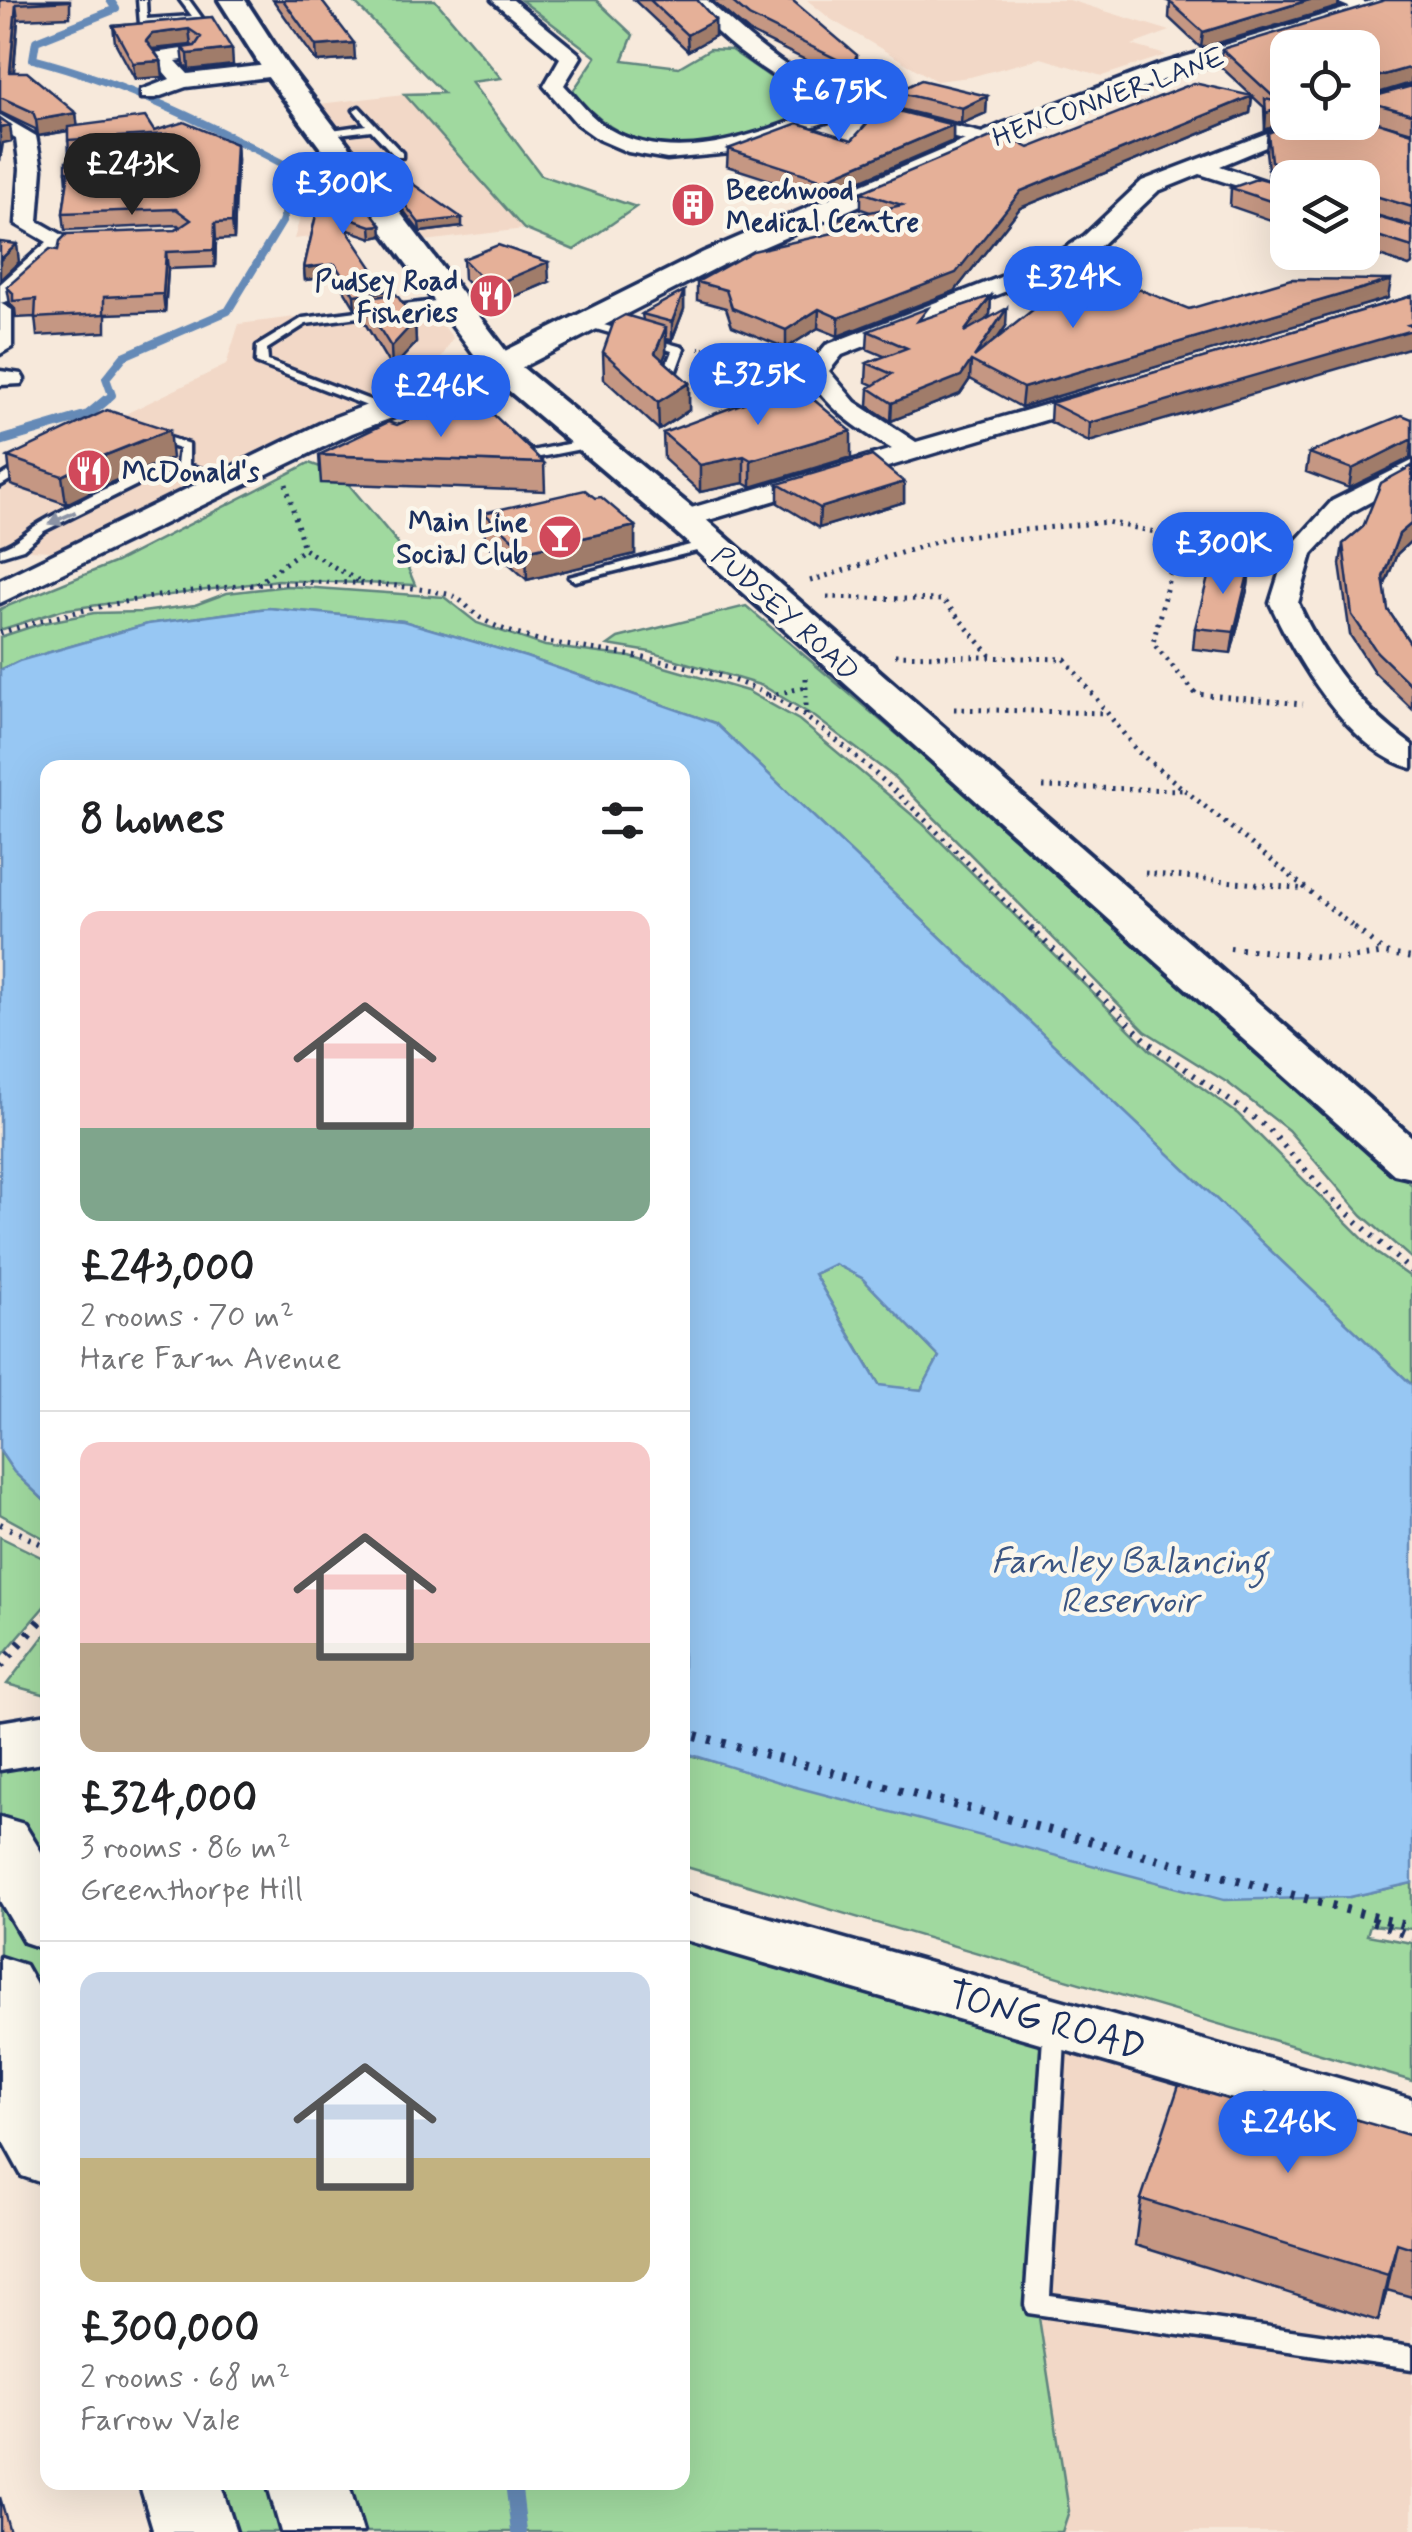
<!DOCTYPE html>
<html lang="en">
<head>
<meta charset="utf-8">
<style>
  body { margin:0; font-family:Mynerve,sans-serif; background:#f6f6f6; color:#202124; height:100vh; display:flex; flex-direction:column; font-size:38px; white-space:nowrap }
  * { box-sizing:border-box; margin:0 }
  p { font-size:32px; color:#757577 }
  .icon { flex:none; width:55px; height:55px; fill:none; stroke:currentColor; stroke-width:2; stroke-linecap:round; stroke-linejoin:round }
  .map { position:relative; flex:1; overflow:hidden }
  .details { position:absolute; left:40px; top:760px; width:650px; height:1730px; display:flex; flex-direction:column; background:#fff; border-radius:20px; box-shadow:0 10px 40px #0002 }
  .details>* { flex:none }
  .tools { position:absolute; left:1270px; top:30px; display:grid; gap:20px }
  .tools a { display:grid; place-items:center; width:110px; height:110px; border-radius:20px; background:#fff; box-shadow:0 10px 40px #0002; font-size:50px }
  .price { position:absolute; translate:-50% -85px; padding:0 22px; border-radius:35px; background:#2563eb; color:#fff; font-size:32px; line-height:65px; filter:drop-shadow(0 2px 5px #0008) }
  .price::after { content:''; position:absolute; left:50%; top:60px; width:30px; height:22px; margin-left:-15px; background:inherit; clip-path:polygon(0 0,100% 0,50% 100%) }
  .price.active { background:#222; color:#fff }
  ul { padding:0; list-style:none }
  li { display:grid; align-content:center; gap:20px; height:530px; padding:0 40px }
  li+li { border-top:2px solid #e0e0e0 }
  li span { display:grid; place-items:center; height:310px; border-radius:20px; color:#555 }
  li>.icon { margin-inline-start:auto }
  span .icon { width:180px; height:180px; fill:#fffc; stroke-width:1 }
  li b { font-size:42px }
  h2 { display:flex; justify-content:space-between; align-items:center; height:120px; padding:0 40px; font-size:42px }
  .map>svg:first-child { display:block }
</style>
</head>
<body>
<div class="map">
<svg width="1412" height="2532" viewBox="0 0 1412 2532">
  <rect width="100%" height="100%" fill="#f7e9db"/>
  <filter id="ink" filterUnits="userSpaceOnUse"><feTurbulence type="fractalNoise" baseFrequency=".01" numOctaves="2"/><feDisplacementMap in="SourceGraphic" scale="20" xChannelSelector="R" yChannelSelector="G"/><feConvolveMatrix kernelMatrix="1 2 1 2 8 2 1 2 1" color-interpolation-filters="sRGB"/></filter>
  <g filter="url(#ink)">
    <path fill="#f2d8c7" d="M807,0H1069L1170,31L1132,45L1166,55L1102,76L1041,58L970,77L936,81L832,20Z
      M404,94L524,229L425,241L319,104Z
      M315,155L369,230L294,239L309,186L293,158Z
      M424,301L453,338L442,357L420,373L53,551L0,549V475L226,365L239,324Z
      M1055,2023L1412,2125V2532H1062L1069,2511L1037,2305Z"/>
    <path fill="#a0d99f" stroke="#5e847e" stroke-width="2.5" d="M352,0H435L501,78L471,82L541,175L636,207L574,250L524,229L404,94L443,93Z
      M521,0H596L633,35L623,60L679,67L710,49L731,50L770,77L817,99C798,126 783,125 753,135C681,157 621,153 573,91L596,57Z
      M309,463L340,474L397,542L415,585L278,580L62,610L0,630V609L116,562Z
      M287,586L444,597L477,623L545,646L630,657L747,691L799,720L923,824L1150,1050L1238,1114L1378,1254L1412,1278V1385L715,723L526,657L403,621L268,608L148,624L19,661L0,670V637L43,623L94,613L142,612L195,605L227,593Z
      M746,606L945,775L1412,1185V1259L1362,1215L1288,1130L1228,1083L1145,1031L894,777L815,717L763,686L650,652L608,645L618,638Z
      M835,1264L862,1278L939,1357L921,1390L880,1386L814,1274Z
      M0,1451L14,1472L47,1503V1540L0,1514Z
      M0,1537L47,1560L48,1602L0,1658Z
      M47,1632V1695L7,1684Z
      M0,1719L47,1732V2154L0,2069Z
      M682,1753L1055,1854L1350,1897L1412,1883V1929L1370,1925L1367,1935L1412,1943V2081L683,1866Z
      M683,1916L1055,2023L1037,2305L1069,2511L1062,2532H195L179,2483L682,2482Z"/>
    <path fill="#97c7f3" stroke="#658ab7" stroke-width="2.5" fill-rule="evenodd" d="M268,608L403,621L526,657L715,723L1412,1385V1883L1350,1897L1224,1900L792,1786L683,1752L682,768H48L47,1503L14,1472L0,1451V670L19,661L148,624ZM835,1264L862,1278L939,1357L921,1390L879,1385L814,1274Z"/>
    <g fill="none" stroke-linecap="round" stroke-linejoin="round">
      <path stroke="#658ab7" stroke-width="8" d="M103,403L112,395L106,378L124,356L228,311L282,222L293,187L289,167C208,124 122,82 33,59L36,41L116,9L110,0"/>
      <path stroke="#658ab7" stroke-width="10" d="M0,441L88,415L106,400"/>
      <path stroke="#658ab7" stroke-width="16" d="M513,2482L519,2532"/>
      <defs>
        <path id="service" d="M138,0H146L147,19L192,16L180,0H189L202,18L198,21L140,24Z
          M359,107L402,153V157H396L371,130L322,136V132L325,131L366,125L354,110Z
          M451,299L455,300V304L306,324L267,349L268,361L388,407V411H380L256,363L257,346L303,318Z
          M586,320L682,347L684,349L674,376L680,384L678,386H670L662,376L672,351L582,325V321Z
          M148,431L189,444V465L237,480L231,484L183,471L153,477L44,531L23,549L0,556V548C17,543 25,532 40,523C82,499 129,474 177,465L179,449L144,437V433Z
          M592,439L596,440V446L530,459L511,445L521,442L532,451Z
          M26,461L36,464L0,486V477Z
          M709,540L715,544L713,547L575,581L569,577Z
          M1055,2014L1063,2017L1066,2023L1050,2296L1412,2347V2369L1028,2313L1025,2305L1044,2023L1047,2017Z"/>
        <path id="minor" d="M492,0H513L578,53L581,57L564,85C578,100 591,118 609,129C680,170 765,130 834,106C780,86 723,45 687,0H707C743,33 780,66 824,87C878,112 937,121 994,136L997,140L987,146L854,113L731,153L667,159L628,152L598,139L577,124L544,86L560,58Z
          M1332,0H1360L1377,9L1368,15Z
          M189,48L199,54L196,58L176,61L188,74L277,64L287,70L277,76L186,87L155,98H141V90L170,79L151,57L154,53Z
          M0,115L36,136L42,169L38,221L73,241L8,301L0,303V284L47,242L16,224L20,169L16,139L0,130Z
          M1296,122H1326L1220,166L1288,189V202L1200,174L1158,191L1100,246L1068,267L842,355L829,371L855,402L916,442L1097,390L1106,392L1109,397L1106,402L692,525L683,527L670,519L674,513L892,449C856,428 825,407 805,370L826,345L1052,257L1084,236L1142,181Z
          M0,303L12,310V347L0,354Z
          M0,371L21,374L24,379L21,384L0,385Z
          M1412,461V479L1350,513L1312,554L1298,603C1325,662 1359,706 1412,745V768C1351,753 1294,656 1270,603L1286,552L1332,501Z"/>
        <path id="tertiary" d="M1374,0H1411L1407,5L1176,75L1023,135L724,264L511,373L352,433L0,603V580L330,419L489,359L704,252L1005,123L1158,65Z
          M682,1893L1412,2099V2151L682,1939Z"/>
        <path id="secondary" d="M219,0H245L288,66L512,359L696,511L1412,1137V1178L1394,1174L670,527L488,373L267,76Z"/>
        <path id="trunk" d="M48,1714V1762L0,1770V1722Z
          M0,1817L24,1824L48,1863V1950L24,1942L0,1901Z
          M0,1957L25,1965L48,2006V2185L22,2176L0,2136Z
          M139,2482H220L236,2532H154Z
          M267,2482H348L363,2532H281Z"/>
      </defs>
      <use href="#service" stroke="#1b2f5e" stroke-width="7"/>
      <use href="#minor" stroke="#1b2f5e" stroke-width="7"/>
      <use href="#tertiary" stroke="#1b2f5e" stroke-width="7"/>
      <use href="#secondary" stroke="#1b2f5e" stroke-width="8"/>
      <use href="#trunk" stroke="#1b2f5e" stroke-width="7"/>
      <path stroke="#1b2f5e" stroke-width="4" stroke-dasharray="1 4" stroke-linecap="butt" d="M699,348L796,349"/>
      <path stroke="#1b2f5e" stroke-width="5" stroke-dasharray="2.5 6" stroke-linecap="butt" d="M286,484L304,549L360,582
        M1212,545L1171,569L1153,643L1196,694L1303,704
        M810,581L952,537L1107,522L1266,555
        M257,584L304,549
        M827,597L943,600L992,657
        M0,633C128,592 316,566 447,594C462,597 471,613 484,620C501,630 528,638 548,642C634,657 734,665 807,718C889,777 962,858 1033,930
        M895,655L1065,659L1138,752L1357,930
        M806,678V717
        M768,696L806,687
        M954,709L1106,713
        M1043,787L1185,790
        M1145,873L1306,889"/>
      <path stroke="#1b2f5e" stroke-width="6" stroke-dasharray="2.5 8" stroke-linecap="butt" d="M1030,927L1149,1043L1267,1127L1328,1195L1412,1272
        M1354,927L1385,953L1412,958
        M1230,948L1343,959L1385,953
        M0,1524L48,1547
        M39,1623L48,1613"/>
      <path stroke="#1b2f5e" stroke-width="9" stroke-dasharray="4 10" stroke-linecap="butt" d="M0,1666L41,1620
        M682,1732L1412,1927
        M1373,1921L1412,1937"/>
      <use href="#service" fill="#fbf7ec" fill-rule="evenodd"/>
      <use href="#minor" fill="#fbf7ec" fill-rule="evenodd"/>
      <use href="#tertiary" fill="#fbf7ec" fill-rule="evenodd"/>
      <use href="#secondary" fill="#fbf7ec" fill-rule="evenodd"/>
      <use href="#trunk" fill="#fbf7ec" fill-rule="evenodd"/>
    </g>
    <path fill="#c59783" stroke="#1b2f5e" stroke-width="2.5" d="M0,0H70V17L18,19L14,72L76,113L77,126L154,131L236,144L237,160L234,239L216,240L215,267L168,269L165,312L106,314V332L37,336L35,317L16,318L15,309L10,304L7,287L58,250L176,230L180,227L178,225L65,230L63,213L67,184L66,171L171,152L169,150L69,156L68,131L38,136L35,129L0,112Z
      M273,0H321L355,59L317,62Z
      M634,0H697L715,20V36L688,51Z
      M711,0H792L857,71L850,82L749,32Z
      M1165,0H1339L1338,7L1201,48L1169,18L1170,2Z
      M1412,0V84L1363,98L1365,99L1412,86V132L1384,124L1412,133V226L1363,211V213L1412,227V264L1409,266L1362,250V178H1288V186L1269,179L1266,151L1268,133L1362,122V48H1288V121L1265,130L1264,107L1220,66L1222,49Z
      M212,17L233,65L189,70L184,64L182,48L193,46L191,45L153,49L161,61L163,77L135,79L115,42L113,26Z
      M896,92L987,96L986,113L961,124L895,108Z
      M1252,96L1250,113L1020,208L955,291L838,336L818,328L786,348L732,326L726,308L697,300V282L834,233V220L870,212L861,209V192L1029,148Z
      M953,125V141L823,197L727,166L728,149L852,140Z
      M382,175L462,227L420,232L383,184Z
      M324,180L381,225L382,236L372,238L346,229L389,295L415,321L416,343L392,369L363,320L362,307L355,308L336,276L305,280L304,268Z
      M1288,186V226L1230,206L1231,188Z
      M463,259L549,282L504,301L487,303L464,279Z
      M684,291V309L672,340L666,339V353L663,360L689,383V410L659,430L604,379L603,352L643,320L642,314Z
      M991,296L990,314L986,320L1006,326L998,338L1189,309L1388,298L1021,407L970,379L960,394L891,421L868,406L869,388L873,385L866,382L867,363L884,356L867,349L868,331L928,318Z
      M1412,296L1089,442L1050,422L1051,403Z
      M1412,419V459L1410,458L1349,488L1306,472L1309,453Z
      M663,433L851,457L751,487L744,483L700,492L664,459Z
      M319,455L544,463L545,491L321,483Z
      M8,457L172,458L105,485L66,504L11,485Z
      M1412,466V540L1397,554L1384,586L1388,610L1412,646V709L1374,672L1350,635L1340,564L1343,544L1363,527Z
      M904,482V502L819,528L778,503V484Z
      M595,498L635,526V554L527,580L485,542L484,513Z
      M1250,566L1248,586L1231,653L1193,649L1195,628Z
      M1261,2109L1412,2136V2297L1387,2290L1378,2321L1135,2245L1141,2199Z"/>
    <path fill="#a07b6a" stroke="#1b2f5e" stroke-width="2.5" d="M1309,0H1339L1338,7L1201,48L1203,32Z
      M16,4L18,19L12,88L10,72Z
      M715,20V36L688,51L687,35Z
      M189,29L191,45L153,49L147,57L146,41L152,34Z
      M354,43L355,59L317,62L316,46Z
      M232,49L233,65L189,70L188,54Z
      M857,55V71L850,82L851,66Z
      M161,61L163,77L135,79L133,63Z
      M1412,67L1411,83L1362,98V81Z
      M987,96L986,113L961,124L962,108Z
      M1252,96L1250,113L1020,208L955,291L838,336L839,318L1021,191Z
      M1288,105V121L1265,130L1266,113Z
      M76,113L78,129L38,136L36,120Z
      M10,125L12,141L3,143L0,161V127Z
      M953,125V141L823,197V180Z
      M236,144L237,160L234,239L232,222Z
      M462,218V227L420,232L419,223Z
      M215,223L216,240L215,267L214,250Z
      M381,225L382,236L372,238L371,226Z
      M17,244L19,262L0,280V260Z
      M166,252L168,269L165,312L163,294Z
      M548,262L549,282L504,301L487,303L486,283Z
      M335,264L336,276L305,280L304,268Z
      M1391,280L1388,298L1021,407L1023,388Z
      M388,291L389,303L361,299L362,307L355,308L354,295Z
      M684,291V309L672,340V322Z
      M991,296L990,314L963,351L964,332Z
      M1007,308L1006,326L979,365L974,357Z
      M819,309L818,328L786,348V330Z
      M415,321L416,343L392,369L391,347Z
      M1412,324V347L1089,442L1090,423Z
      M666,327V353L655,380V353Z
      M971,361L970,379L960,394L891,421L892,403Z
      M689,383V410L659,430L658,402Z
      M169,430L172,458L105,485L66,504L62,476L101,457Z
      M851,431V457L751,487V460Z
      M1412,439L1410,458L1349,488L1352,469Z
      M744,456V483L700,492V465Z
      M904,482V502L819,528L820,508Z
      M1412,523V540L1397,554L1380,597L1383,577L1399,534Z
      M635,526V554L527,580L526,551Z
      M1250,566L1248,586L1231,653L1234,632Z
      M1397,2243L1387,2290L1378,2321L1388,2275Z"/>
    <path fill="#e5b098" stroke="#1b2f5e" stroke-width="2.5" d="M0,0H68V1L16,4L10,72H27L76,113L36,120L33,112L0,97Z
      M283,0H321L354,43L316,46Z
      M650,0H697L715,20L687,35Z
      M730,0H792L857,55L851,66L749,16Z
      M1174,0H1309L1203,32L1170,2Z
      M1385,0H1412V67L1362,81V48H1288V105L1266,113L1265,99L1279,102L1222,49Z
      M212,17L232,49L188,54L182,48L195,46L201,37L189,29L152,34L146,41L161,61L133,63L113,26Z
      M921,80L987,96L962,108L896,92Z
      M1194,83L1252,96L1021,191L956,273L839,318L819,309L786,330L732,308L726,290L697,282L753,251L851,229L834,220L902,205L861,192L1000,133L1029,148Z
      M1412,86V114L1362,100V97L1365,99Z
      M882,107L953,125L823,180L728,149L798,123L852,140Z
      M145,117L154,131L184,122L236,144L232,222L215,223L214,250L166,252L163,294L104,297V314L35,318L36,299L13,301V293L7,287L50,249L58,250L60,241L67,234L176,230L191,220L176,209L63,213L69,171H66V161L168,154L182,145L167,134L68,140V127Z
      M1362,117L1412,133V207L1362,192V178H1293V169L1271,161L1268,133L1294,122H1362Z
      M0,118L10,125L0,127V129Z
      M397,173L462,218L419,223L382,175Z
      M345,177L381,225L371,226L336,214L388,291L354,295L335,264L304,268L324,180Z
      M1259,178L1288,186V207L1231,188Z
      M1362,200L1363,213L1412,227V247L1362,231Z
      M0,242L17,244L0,260Z
      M498,245L548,262L504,281L486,283L463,259Z
      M1085,268L1189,309L1291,279L1391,280L1023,388L971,361L961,376L892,403L869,388L892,374L867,363L907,348L868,331L928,308L918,321L991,296L964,332L1007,308L974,357Z
      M684,291L672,322L642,314Z
      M396,294L415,321L391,347L361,299Z
      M1412,296V324L1408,325L1412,327V330L1090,423L1051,403Z
      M625,315L666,327L655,353L689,383L658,402L603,352L614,321Z
      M795,384L851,431L751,460L744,456L700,465L663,433Z
      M107,410L169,430L101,457L62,476L8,457Z
      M425,412L494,415L544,463L319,455L388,422L397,425Z
      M1402,415L1412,419V439L1352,469L1309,453Z
      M872,456L904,482L820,508L778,484Z
      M1412,466V523L1399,534L1383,577L1388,610L1412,646V686L1377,652L1352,615L1343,544L1363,527L1381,483Z
      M585,490L595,498L601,497L635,526L526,551L484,513Z
      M1212,562L1250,566L1234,632L1195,628Z
      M1179,2085L1261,2109L1266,2093L1412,2136V2248L1397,2243L1388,2275L1141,2199Z
      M0,2497L10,2532H0Z"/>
    <defs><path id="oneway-solid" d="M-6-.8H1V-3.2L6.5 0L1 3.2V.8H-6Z" transform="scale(2.5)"/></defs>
    <use fill="#8b93a5" href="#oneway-solid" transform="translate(62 518) rotate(156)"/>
  </g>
  <defs>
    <symbol id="building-disc" viewBox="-11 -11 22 22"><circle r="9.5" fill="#d1495b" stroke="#fbf7ec"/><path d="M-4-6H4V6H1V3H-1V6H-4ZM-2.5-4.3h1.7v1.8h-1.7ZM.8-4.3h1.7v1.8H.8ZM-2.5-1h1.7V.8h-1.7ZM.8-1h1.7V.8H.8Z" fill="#fff"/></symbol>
    <symbol id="restaurant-disc" viewBox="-11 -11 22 22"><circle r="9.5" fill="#d1495b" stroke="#fbf7ec"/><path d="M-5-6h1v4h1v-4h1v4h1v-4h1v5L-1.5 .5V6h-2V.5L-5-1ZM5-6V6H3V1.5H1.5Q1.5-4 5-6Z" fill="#fff"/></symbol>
    <symbol id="bar-disc" viewBox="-11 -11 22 22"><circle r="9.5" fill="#d1495b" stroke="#fbf7ec"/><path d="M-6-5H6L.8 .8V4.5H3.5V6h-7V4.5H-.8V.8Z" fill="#fff"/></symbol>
  </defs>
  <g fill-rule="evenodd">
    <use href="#building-disc" x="668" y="180" width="50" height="50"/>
    <use href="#restaurant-disc" x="466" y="271" width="50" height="50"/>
    <use href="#restaurant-disc" x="64" y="446" width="50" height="50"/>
    <use href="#bar-disc" x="535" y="512" width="50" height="50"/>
  </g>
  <g text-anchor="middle" stroke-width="9" stroke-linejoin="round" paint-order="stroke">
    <g font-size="28" fill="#1b2f5e" stroke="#fbf7ec">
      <text transform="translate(1108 96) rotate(-20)" y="10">HENCONNER LANE</text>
      <text transform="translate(786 613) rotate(42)" y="10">PUDSEY ROAD</text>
    </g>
    <g font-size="28" font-weight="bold" fill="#1b2f5e" stroke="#fbf7ec" text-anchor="start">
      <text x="726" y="199">Beechwood<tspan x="726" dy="32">Medical Centre</tspan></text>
      <text x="458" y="290" text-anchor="end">Pudsey Road<tspan x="458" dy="32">Fisheries</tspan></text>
      <text x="122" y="481">McDonald's</text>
      <text x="528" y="531" text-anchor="end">Main Line<tspan x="528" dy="32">Social Club</tspan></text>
    </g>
    <g font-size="35" font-style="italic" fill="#3a5583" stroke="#fbf7ec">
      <text x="1129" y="1572">Farnley Balancing<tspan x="1129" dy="40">Reservoir</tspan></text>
    </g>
    <g font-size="38" fill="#1b2f5e" stroke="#fbf7ec">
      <text transform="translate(1047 2020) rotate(16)" y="13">TONG ROAD</text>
    </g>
  </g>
</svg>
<div class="tools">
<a><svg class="icon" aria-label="locate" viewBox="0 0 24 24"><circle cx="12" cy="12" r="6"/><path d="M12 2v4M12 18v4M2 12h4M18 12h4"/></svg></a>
<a><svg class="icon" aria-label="layers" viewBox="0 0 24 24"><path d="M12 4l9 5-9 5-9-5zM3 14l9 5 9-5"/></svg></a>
</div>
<b class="price" style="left:839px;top:144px">£675K</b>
<b class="price active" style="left:132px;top:218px">£243K</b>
<b class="price" style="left:343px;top:237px">£300K</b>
<b class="price" style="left:1073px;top:331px">£324K</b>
<b class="price" style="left:758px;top:428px">£325K</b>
<b class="price" style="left:441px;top:440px">£246K</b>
<b class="price" style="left:1223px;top:597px">£300K</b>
<b class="price" style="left:1288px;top:2176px">£246K</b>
<section class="details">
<h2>8 homes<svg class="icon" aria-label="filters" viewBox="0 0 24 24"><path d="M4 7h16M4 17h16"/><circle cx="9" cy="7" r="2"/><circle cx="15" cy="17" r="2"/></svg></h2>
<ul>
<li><span style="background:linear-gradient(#f6c9c9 70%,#7fa58c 0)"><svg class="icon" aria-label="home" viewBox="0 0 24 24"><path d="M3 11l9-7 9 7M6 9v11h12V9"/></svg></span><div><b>£243,000</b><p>2 rooms · 70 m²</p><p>Hare Farm Avenue</p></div></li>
<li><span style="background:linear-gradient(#f6c9c9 65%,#b9a48a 0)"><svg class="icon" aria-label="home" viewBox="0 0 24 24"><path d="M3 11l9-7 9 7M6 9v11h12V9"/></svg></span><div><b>£324,000</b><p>3 rooms · 86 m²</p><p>Greenthorpe Hill</p></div></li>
<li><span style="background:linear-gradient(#c9d6e8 60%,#c2b280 0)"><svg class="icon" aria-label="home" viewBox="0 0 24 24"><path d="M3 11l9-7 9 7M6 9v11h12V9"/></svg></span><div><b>£300,000</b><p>2 rooms · 68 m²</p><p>Farrow Vale</p></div></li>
</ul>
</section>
</div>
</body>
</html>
